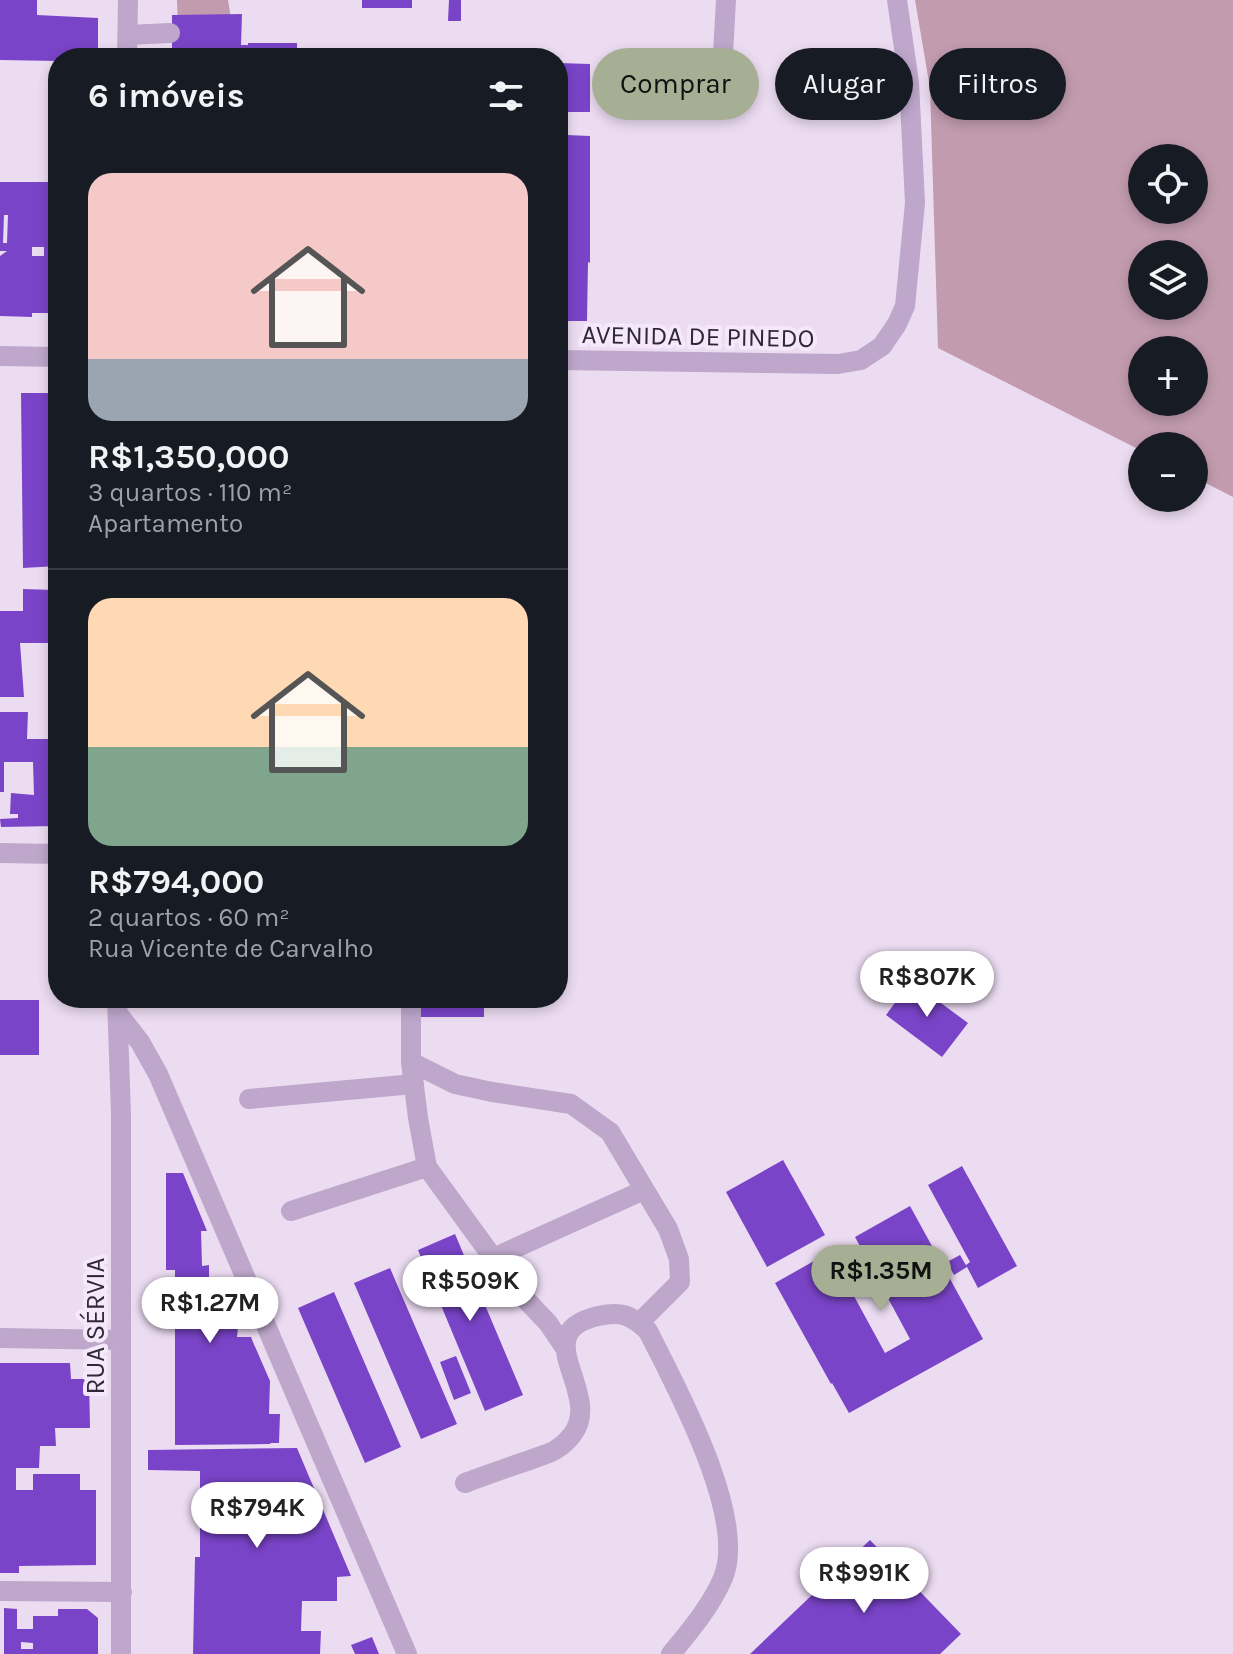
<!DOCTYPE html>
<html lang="pt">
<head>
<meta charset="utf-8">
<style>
  body { margin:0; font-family:Karla,sans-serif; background:#20242c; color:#f1f3f6; height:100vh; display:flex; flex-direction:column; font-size:30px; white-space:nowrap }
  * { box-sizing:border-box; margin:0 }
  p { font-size:26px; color:#9ea1a6 }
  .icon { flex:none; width:44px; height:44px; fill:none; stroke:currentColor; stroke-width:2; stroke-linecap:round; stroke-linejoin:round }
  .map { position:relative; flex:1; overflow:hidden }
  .side { position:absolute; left:48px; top:48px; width:520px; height:960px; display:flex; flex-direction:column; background:#171b24; border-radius:32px; box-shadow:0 4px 12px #0003 }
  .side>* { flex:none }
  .guide { position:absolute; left:592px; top:48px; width:520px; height:72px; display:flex; gap:16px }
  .controls { position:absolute; left:1128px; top:144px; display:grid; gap:16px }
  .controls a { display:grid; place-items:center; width:80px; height:80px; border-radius:50%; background:#171b24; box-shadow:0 4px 12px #0003; font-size:40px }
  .price { position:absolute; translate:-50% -68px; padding:0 18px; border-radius:28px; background:#fff; color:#222; font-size:26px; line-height:52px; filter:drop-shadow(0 2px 4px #0008) }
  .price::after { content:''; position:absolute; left:50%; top:48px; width:24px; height:18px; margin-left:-12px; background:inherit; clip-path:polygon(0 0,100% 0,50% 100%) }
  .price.selected { background:#a6ae94; color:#111 }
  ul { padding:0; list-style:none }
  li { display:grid; align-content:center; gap:16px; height:424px; padding:0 40px }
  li+li { border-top:2px solid #363941 }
  li span { display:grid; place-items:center; height:248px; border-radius:24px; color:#555 }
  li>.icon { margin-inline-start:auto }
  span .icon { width:144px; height:144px; fill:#fffc; stroke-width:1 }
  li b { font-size:34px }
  h2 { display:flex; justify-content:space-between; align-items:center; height:96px; padding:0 40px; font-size:34px }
  .pill { padding:0 28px; border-radius:36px; background:#171b24; box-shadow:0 4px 12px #0003; font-size:28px; line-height:72px }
  .pill.selected { background:#a6ae94; color:#111 }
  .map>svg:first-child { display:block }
</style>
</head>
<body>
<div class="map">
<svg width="1233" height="1654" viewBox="0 0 1233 1654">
  <rect width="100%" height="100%" fill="#ecdcf2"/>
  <path fill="#c29bae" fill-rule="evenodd" d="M177,0H228L237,55L179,58Z
    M915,0H1233V497L1194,477V446H1142V451L938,348L930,88ZM1142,158H1194V210H1142ZM1142,254H1194V306H1142ZM1142,350H1194V402H1142Z"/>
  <path fill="#7a44c8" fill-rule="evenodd" d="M0,0H37V15L98,18V58H58V61L0,60Z
    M362,0H412V8H362Z
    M449,0H461V21H448Z
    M242,14L241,45H248V43H297V58H227V50H220V58H172V15Z
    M558,63L590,64V112H567V135L590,136V263L588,262L587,321H558V91H567V81H558Z
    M0,182H58V241H53V248H58V313H32V317L0,316V256L7,251H0ZM4,215H8L7,243H3ZM32,247H44V256H32Z
    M21,393H58V566L23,568Z
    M23,589L54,590L55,610H58V643H20L24,697H0V611H23Z
    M0,712H28L27,739H58V826L1,827L0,819L18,818V814H10L11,793L34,795L33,762H4V792H0Z
    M911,981L968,1023L942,1057L886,1015Z
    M416,998H484V1017H416Z
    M0,1000H39V1055H0Z
    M783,1160L825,1235L767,1267L726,1192Z
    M962,1166L1017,1266L978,1288L967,1267L954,1275L947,1262L960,1255L967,1267L966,1265L970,1262L928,1185Z
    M166,1173H183L207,1231H201L202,1266L209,1265V1286H214L221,1300V1315L232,1313L238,1327L237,1337H251L253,1342L270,1381L269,1414H280L279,1443H271L270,1444L175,1445V1270H166Z
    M910,1206L983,1339L849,1413L832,1383L831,1384L775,1283L830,1252L885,1353L910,1339L855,1237Z
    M455,1234L523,1395L485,1411L418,1250Z
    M390,1268L457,1424L421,1439L354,1283Z
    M334,1292L401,1447L365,1463L298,1308Z
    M456,1356L471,1393L454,1400L440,1362Z
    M0,1363H70L71,1379H89L90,1428H55L56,1446H40L39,1468H16V1490H33V1474H80V1490H96V1565L19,1566V1573H0Z
    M297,1448L351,1576L337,1577V1601H302L301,1631H321L320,1654H193L195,1557H200V1471L148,1470V1450Z
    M870,1540L961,1634L940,1654H750Z
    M4,1608L17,1609V1629H33V1616H58V1609H87L98,1618V1654H4ZM21,1642L33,1643V1649H21Z
    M372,1637L379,1654H355L351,1645Z"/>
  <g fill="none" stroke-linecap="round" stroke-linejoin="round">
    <path stroke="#bea7cb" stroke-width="20" d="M127,35L170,33
      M723,54L726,0
      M127,58L128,0
      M0,356L58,357
      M558,360L838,364L861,360L882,346L897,324L905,306L915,203L909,82L897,0
      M0,853L58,854
      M117,998L121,1115V1654
      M411,998V1062L455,1084L492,1092L571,1104L610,1132L668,1229L679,1259L680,1282L639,1323
      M119,1015L140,1042L158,1074L407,1654
      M411,1062L418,1118L427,1167L515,1288L548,1323L565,1348
      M249,1099L414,1084
      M291,1211L427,1167
      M493,1258L644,1190
      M0,1338L120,1340
      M465,1483C487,1475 508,1467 530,1460C539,1456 551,1454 558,1448C563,1445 568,1440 572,1435C605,1394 524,1333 598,1316C622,1311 631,1315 648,1331C676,1387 748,1518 723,1578C711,1606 690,1631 671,1654
      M0,1591L122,1592"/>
  </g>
  <g text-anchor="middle" stroke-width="8" stroke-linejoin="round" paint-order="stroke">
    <g font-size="26" fill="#2f2837" stroke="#f5e8fa">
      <text transform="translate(698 336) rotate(1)" y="9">AVENIDA DE PINEDO</text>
      <text transform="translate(95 1326) rotate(-90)" y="9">RUA SÉRVIA</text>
    </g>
  </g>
</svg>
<div class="controls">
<a><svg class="icon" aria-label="locate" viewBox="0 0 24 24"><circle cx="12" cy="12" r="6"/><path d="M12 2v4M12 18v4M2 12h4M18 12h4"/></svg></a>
<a><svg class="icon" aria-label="layers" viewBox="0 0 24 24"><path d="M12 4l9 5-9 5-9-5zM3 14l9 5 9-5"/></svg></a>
<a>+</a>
<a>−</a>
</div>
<b class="price" style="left:927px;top:1019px">R$807K</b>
<b class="price selected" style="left:881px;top:1313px">R$1.35M</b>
<b class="price" style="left:470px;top:1323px">R$509K</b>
<b class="price" style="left:210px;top:1345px">R$1.27M</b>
<b class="price" style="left:257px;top:1550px">R$794K</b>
<b class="price" style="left:864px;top:1615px">R$991K</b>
<div class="guide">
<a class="pill selected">Comprar</a>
<a class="pill">Alugar</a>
<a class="pill">Filtros</a>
</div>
<section class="side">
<h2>6 imóveis<svg class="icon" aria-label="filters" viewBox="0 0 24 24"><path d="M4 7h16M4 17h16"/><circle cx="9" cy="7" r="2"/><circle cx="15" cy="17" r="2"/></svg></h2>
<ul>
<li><span style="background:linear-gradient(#f6c9c9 75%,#9aa5b1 0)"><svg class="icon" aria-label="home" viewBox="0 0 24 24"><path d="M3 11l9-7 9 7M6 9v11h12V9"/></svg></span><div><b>R$1,350,000</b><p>3 quartos · 110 m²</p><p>Apartamento</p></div></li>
<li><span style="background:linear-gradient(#ffd9b3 60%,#7fa58c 0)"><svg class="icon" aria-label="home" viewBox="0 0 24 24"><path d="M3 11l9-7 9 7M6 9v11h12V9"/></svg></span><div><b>R$794,000</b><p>2 quartos · 60 m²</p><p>Rua Vicente de Carvalho</p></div></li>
</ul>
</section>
</div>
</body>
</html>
